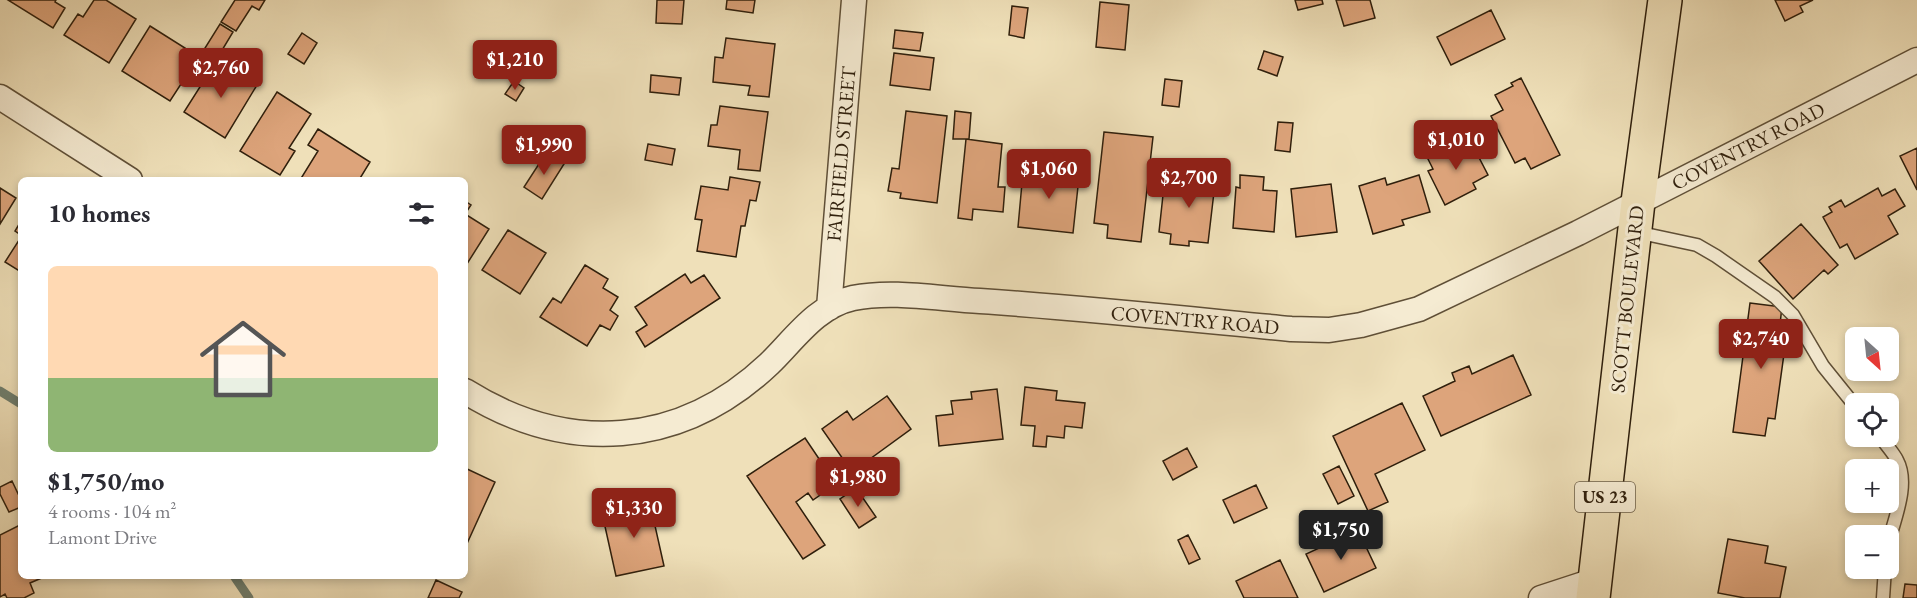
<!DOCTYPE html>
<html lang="en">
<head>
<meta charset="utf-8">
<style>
  body { margin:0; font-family:"EB Garamond",serif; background:#f7f7f7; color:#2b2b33; height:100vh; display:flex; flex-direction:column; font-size:22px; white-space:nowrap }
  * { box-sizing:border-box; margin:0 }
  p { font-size:20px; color:#7c7c81 }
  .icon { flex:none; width:33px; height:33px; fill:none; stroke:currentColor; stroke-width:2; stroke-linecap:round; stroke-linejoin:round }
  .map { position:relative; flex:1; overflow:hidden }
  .drawer { position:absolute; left:18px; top:177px; width:450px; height:402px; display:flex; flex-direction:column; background:#fff; border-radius:9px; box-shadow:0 3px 9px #0003 }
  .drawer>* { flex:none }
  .needle { width:39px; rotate:153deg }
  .buttons { position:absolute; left:1845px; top:327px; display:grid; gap:12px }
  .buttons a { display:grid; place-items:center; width:54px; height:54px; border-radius:9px; background:#fff; box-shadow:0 3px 9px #0003; font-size:30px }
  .price { position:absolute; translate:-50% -51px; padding:0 14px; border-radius:6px; background:#8f2418; color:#fff; font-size:20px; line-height:39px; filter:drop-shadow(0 2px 3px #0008) }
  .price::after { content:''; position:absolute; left:50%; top:36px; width:18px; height:14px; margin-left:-9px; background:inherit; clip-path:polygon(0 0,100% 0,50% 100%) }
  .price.active { background:#222; color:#fff }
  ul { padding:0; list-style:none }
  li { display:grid; align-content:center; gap:12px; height:318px; padding:0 30px }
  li+li { border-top:2px solid #e1e1e2 }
  li span { display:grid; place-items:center; height:186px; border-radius:9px; color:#555 }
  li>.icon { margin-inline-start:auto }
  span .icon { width:108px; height:108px; fill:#fffc; stroke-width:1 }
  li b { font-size:26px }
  h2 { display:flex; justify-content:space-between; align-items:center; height:72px; padding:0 30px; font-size:26px }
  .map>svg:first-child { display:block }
</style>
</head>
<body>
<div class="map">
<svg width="1917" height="598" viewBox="0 0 1917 598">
  <rect width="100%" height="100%" fill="#efe0b9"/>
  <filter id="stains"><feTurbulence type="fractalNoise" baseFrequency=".00333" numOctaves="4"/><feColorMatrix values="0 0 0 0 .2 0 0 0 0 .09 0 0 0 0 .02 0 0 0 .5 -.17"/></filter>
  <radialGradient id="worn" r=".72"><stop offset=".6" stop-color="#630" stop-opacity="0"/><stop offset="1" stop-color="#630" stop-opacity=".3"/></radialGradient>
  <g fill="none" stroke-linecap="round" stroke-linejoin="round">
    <path stroke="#6f7e6e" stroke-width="9" d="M0,391L21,404
      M234,576L249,598"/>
  </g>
  <path fill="#dda47b" stroke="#2f1f0c" stroke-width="1.5" d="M8,0H56L55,2L65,8L53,28Z
    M94,0H106L136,19L109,63L64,35L78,14L83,17Z
    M235,0H265L259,10L252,6L236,31L221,22Z
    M657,0H684L682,24L656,23Z
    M727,0H755L753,13L726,9Z
    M1295,0H1322L1323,4L1298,10Z
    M1336,0H1370L1375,18L1344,26Z
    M1775,0H1813L1800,6L1803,12L1785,21Z
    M1100,2L1129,5L1125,50L1096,47Z
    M1012,6L1028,8L1024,38L1009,35Z
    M1491,10L1505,39L1451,65L1437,37Z
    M220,24L233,32L218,57L205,48Z
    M150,26L185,48L182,53L196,61L170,101L122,71Z
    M895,30L923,33L920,51L893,48Z
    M302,33L317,43L304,64L288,54Z
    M726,38L775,44L769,97L748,95L750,86L713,82L715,57L723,58Z
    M1264,51L1283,57L1277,76L1258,69Z
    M894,53L934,58L930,90L890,85Z
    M217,60L257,85L225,138L184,112Z
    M651,75L681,78L679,95L650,92Z
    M1521,78L1560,155L1531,169L1525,158L1515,163L1491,116L1503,110L1495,95L1513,86L1511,83Z
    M1165,79L1182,81L1179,107L1162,105Z
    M514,81L524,88L516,101L505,94Z
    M277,92L311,114L289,148L295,151L280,175L240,151Z
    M720,106L768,112L760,171L738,169L740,150L708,146L711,125H717Z
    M906,111L947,116L937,203L900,198L901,193L888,191L892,168L899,169Z
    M955,111L971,113L969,139H953Z
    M1278,122L1293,123L1290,152L1275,150Z
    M318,129L370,162L359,180H300L318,151L308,145Z
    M1104,132L1153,137L1141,242L1107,238L1108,225L1094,223Z
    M966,139L1002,144L998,187H1005L1003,212L973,209L972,220L958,218Z
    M1459,140L1465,152L1474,148L1488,175L1473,183L1476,189L1445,205L1428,171L1433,169L1427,157Z
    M648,144L675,149L672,165L645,160Z
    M1917,148V190L1900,156Z
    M546,153L564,164L542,199L524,187Z
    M1045,164L1064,167V175L1079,177L1073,233L1018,227L1023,172L1045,174Z
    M1176,171L1216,175L1208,243L1189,241V246L1170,244L1171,234L1159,232L1163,195L1173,196Z
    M1240,175L1264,177L1263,190L1277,191L1274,232L1233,228L1236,187L1240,188Z
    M1419,175L1430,212L1402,220L1404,225L1373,234L1359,186L1385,178L1387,185Z
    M730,177L760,182L756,201L750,200L745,226H741L736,257L697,251L702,220L695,219L701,186L728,190Z
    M1331,184L1337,232L1296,237L1291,189Z
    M0,188L16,198L0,224Z
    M1878,188L1882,196L1895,189L1905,206L1888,216L1898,234L1855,259L1847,244L1840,248L1823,217L1832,212L1829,207L1841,200L1845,207Z
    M465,201L471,205L465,214L489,229L465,267Z
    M21,221V235L15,231Z
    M1801,224L1838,265L1828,274L1824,270L1793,299L1759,261Z
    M508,230L546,253L520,294L482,270Z
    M21,237V272L5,262Z
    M585,265L608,279L603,288L618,297L610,310L618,316L610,330L600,325L587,346L540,317L553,298L561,303Z
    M685,274L691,283L704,275L720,298L645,347L636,332L647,325L635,307Z
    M1750,303L1782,307L1780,324L1788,325L1775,419L1768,418L1765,436L1733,432Z
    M1513,355L1531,395L1441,436L1423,396L1455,381L1452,373L1469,366L1472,374Z
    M1025,387L1057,391L1056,400L1085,403L1082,428L1065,426L1064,438L1047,436L1046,447L1033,446L1035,426L1021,425Z
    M997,389L1003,439L939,446L936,416L953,414L951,401L972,399L971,392Z
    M887,396L911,429L852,472L822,429L847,411L853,420Z
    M1402,403L1425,450L1375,474L1388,502L1368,511L1333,436Z
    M805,438L836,484L813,500L808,493L796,502L825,545L803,559L747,476Z
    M1187,448L1197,467L1173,480L1163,461Z
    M1339,466L1354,496L1338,504L1323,474Z
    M465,468L495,482L465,548Z
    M12,481L21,500V507L9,512L0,494V487Z
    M1256,485L1267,508L1234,523L1223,500Z
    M856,488L876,517L859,528L840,499Z
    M649,499L664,566L616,576L604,522L619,518L616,506Z
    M20,525L21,576L44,577L30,583L34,593L24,598H7L5,594L0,597V535Z
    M1358,530L1376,568L1324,592L1306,554Z
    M1188,535L1200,559L1189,564L1178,540Z
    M1728,539L1768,546L1765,563L1786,567L1780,598H1745L1718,593Z
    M1280,560L1298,598H1244L1236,581Z
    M436,580L462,592L459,598H428Z
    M1905,584L1917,585V598H1903Z"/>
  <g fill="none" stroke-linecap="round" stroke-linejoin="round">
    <defs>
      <path id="service" d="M1636,232L1697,245L1716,256L1775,297L1793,315L1823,366L1856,407
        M1880,436C1885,444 1893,452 1897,460C1910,484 1894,520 1888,544
        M1883,598L1885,568"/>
      <path id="minor" d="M0,97L130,180
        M829,308L854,0
        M465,391C567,455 680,448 769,364C794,340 816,306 853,298C893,290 939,299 980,301C1084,308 1187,319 1291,329L1329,330L1361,325L1419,309L1578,233L1917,60
        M1541,598L1596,580"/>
      <path id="trunk" d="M1593,598L1638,202L1665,0"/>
    </defs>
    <use href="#service" stroke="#5f4f37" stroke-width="15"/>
    <use href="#minor" stroke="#5f4f37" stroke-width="27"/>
    <use href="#trunk" stroke="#2f1f0c" stroke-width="36"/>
    <use href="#service" stroke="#f5ebd2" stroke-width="12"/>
    <use href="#minor" stroke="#f5ebd2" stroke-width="24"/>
    <use href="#trunk" stroke="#efe0b9" stroke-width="33"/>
  </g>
  <g text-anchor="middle" stroke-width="6" stroke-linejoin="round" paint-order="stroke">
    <rect fill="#f5ebd2" stroke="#6a5c47" stroke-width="1.5" x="1575" y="482" width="60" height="30" rx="4.5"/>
    <g font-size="18" font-weight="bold" fill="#2f1f0c">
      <text x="1605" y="503">US 23</text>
    </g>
    <g font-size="20" fill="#2f1f0c" stroke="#f5ebd2">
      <text transform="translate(1748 146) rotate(-27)" y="7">COVENTRY ROAD</text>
      <text transform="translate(841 154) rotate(-85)" y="7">FAIRFIELD STREET</text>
      <text transform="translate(1627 299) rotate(-84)" y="7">SCOTT BOULEVARD</text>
      <text transform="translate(1195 320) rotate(5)" y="7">COVENTRY ROAD</text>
    </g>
  </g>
  <rect width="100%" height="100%" filter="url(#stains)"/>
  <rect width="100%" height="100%" fill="url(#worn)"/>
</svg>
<div class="buttons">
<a><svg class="needle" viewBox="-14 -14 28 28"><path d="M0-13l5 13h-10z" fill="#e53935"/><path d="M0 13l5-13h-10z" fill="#7c7c81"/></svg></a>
<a><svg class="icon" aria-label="locate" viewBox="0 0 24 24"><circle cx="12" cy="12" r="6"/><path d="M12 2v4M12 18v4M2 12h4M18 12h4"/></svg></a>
<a>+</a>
<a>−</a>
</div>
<b class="price" style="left:515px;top:91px">$1,210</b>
<b class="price" style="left:221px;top:99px">$2,760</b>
<b class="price" style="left:1456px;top:171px">$1,010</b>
<b class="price" style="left:544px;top:176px">$1,990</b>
<b class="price" style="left:1049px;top:200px">$1,060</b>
<b class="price" style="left:1189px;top:209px">$2,700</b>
<b class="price" style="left:1761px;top:370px">$2,740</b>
<b class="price" style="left:858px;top:508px">$1,980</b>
<b class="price" style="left:634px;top:539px">$1,330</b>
<b class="price active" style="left:1341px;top:561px">$1,750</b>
<section class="drawer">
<h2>10 homes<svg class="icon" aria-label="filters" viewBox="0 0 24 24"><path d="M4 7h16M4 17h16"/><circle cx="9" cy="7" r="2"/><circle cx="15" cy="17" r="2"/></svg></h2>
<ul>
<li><span style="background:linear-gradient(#ffd9b3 60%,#8fb573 0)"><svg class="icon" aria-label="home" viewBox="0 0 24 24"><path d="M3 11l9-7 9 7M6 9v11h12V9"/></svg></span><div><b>$1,750/mo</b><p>4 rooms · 104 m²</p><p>Lamont Drive</p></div></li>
</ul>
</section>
</div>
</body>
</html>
